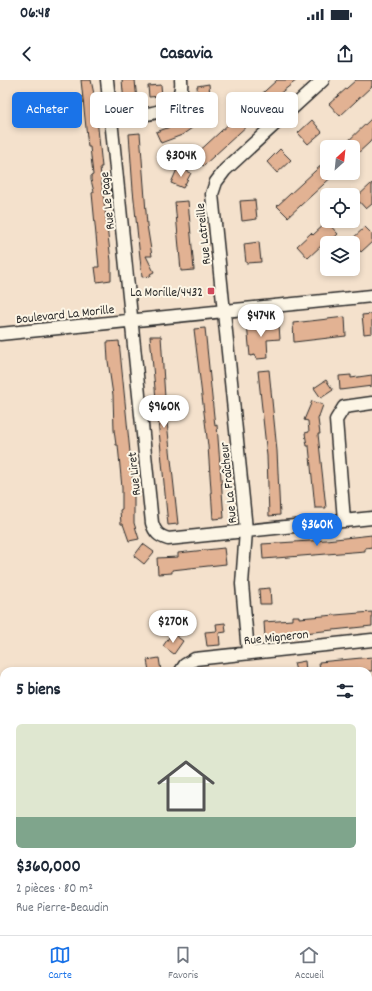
<!DOCTYPE html>
<html lang="fr">
<head>
<meta charset="utf-8">
<style>
  body { margin:0; font-family:Dekko,sans-serif; background:#f6f6f7; color:#1f2937; height:100vh; display:flex; flex-direction:column; font-size:15px; white-space:nowrap }
  * { box-sizing:border-box; margin:0 }
  p { font-size:13px; color:#747a83 }
  .icon { flex:none; width:22px; height:22px; fill:none; stroke:currentColor; stroke-width:2; stroke-linecap:round; stroke-linejoin:round }
  .map { position:relative; flex:1; overflow:hidden }
  .panel { position:absolute; left:0px; top:587px; width:372px; height:268px; display:flex; flex-direction:column; background:#fff; border-radius:12px 12px 0 0; box-shadow:0 2px 6px #0003 }
  .panel>* { flex:none }
  .guide { position:absolute; left:12px; top:12px; width:348px; height:36px; display:flex; gap:8px }
  .needle { width:26px; rotate:27deg }
  .fabs { position:absolute; left:320px; top:60px; display:grid; gap:8px }
  .fabs a { display:grid; place-items:center; width:40px; height:40px; border-radius:6px; background:#fff; box-shadow:0 2px 6px #0003; font-size:20px }
  .price { position:absolute; translate:-50% -34px; padding:0 9px; border-radius:14px; background:#fff; color:#222; font-size:13px; line-height:26px; filter:drop-shadow(0 1px 2px #0008) }
  .price::after { content:''; position:absolute; left:50%; top:24px; width:12px; height:9px; margin-left:-6px; background:inherit; clip-path:polygon(0 0,100% 0,50% 100%) }
  .price.current { background:#1a73e8; color:#fff }
  ul { padding:0; list-style:none }
  li { display:grid; align-content:center; gap:8px; height:212px; padding:0 16px }
  li span { display:grid; place-items:center; height:124px; border-radius:6px; color:#555 }
  li>.icon { margin-inline-start:auto }
  span .icon { width:72px; height:72px; fill:#fffc; stroke-width:1 }
  li b { font-size:17px }
  h2 { display:flex; justify-content:space-between; align-items:center; height:48px; padding:0 16px; font-size:17px }
  .pill { padding:0 14px; border-radius:6px; background:#fff; box-shadow:0 2px 6px #0003; font-size:14px; line-height:36px }
  .pill.current { background:#1a73e8; color:#fff }
  .status { display:flex; justify-content:space-between; align-items:center; height:28px; padding:0 20px; background:#fff; direction:ltr }
  .status svg { height:11px; fill:currentColor }
  header { display:flex; justify-content:space-between; align-items:center; height:52px; padding:0 16px; background:#fff; font-size:18px; font-weight:700 }
  .menu { display:flex; justify-content:space-around; align-items:center; height:56px; border-top:1px solid #e0e1e3; background:#fff; font-size:11px; color:#747a83 }
  .menu a { display:grid; justify-items:center; gap:2px }
  .menu .current { color:#1a73e8 }
  .map>svg:first-child { display:block }
</style>
</head>
<body>
<div class="status"><b>06:48</b><svg viewBox="0 0 49 12"><path d="M0 12V9h3v3zM5 12V6h3v6zM10 12V3h3v9zM15 12V0h3v12zM26 1h20v11H26zM47 4h2v5h-2z"/></svg></div>
<header><svg class="icon" aria-label="back" viewBox="0 0 24 24"><path d="M15 5l-7 7 7 7"/></svg>Casavia<svg class="icon" aria-label="share" viewBox="0 0 24 24"><path d="M12 15V3M7 8l5-5 5 5M5 13v7h14v-7"/></svg></header>
<div class="map">
<svg width="372" height="855" viewBox="0 0 372 855">
  <rect width="100%" height="100%" fill="#f4e1cc"/>
  <filter id="ink" filterUnits="userSpaceOnUse"><feTurbulence type="fractalNoise" baseFrequency=".025" numOctaves="2"/><feDisplacementMap in="SourceGraphic" scale="8" xChannelSelector="R" yChannelSelector="G"/><feConvolveMatrix kernelMatrix="1 2 1 2 8 2 1 2 1" color-interpolation-filters="sRGB"/></filter>
  <g filter="url(#ink)">
    <path fill="#e2b293" stroke="#2b2b2b" d="M81,0H91L95,19L102,87H100L111,181V200L97,202L95,187H99L92,113L94,112L91,100V96L93,95L90,67H88Z
      M122,0H135L137,21L124,23Z
      M277,0H297L269,22L260,31L261,33L203,86L194,76L246,28L245,27L253,19L254,21Z
      M356,0H372V6L340,36L329,24Z
      M209,4L210,17L198,18L197,6Z
      M161,5L162,16L149,17L148,6Z
      M195,23L207,28L202,41L189,36Z
      M184,37L192,48L182,55L161,63L156,52L170,47Z
      M372,38V59L370,62L356,75L353,72V67H342Z
      M312,40L322,52L308,64L298,53Z
      M140,53L147,145L152,176H146L154,192L150,194L151,196L142,197L133,110L129,54Z
      M280,69L291,80L277,93L267,82Z
      M327,80V93H336L288,137L277,126Z
      M178,87L191,93L183,108L171,103Z
      M372,103V124L366,129L356,118Z
      M255,120L257,139L242,141L240,121Z
      M188,121L194,190L181,191L175,122Z
      M327,142L338,154L324,167L322,165L308,178L297,166L311,153L313,155Z
      M365,147L372,154V162L361,172L351,160Z
      M259,162L261,182L246,183L244,164Z
      M372,234V253L364,254L362,235Z
      M345,237L346,256L294,262L293,243Z
      M271,242L272,246L279,245L280,259L267,260L268,278L257,279L255,275L250,276L247,244Z
      M205,248L213,327L215,346L217,345L224,438L213,439L208,366L194,249Z
      M150,256H161L166,333L178,444L168,445Z
      M119,261L134,413V443L139,459L129,461L123,444H121L120,430L122,429V408L118,365H116L114,350L113,315L108,281L107,262Z
      M269,290L277,371L280,435L269,436L267,376L258,291Z
      M351,295V298L372,295V306L340,310L339,296Z
      M326,300L333,310L321,318L314,308Z
      M312,321L323,325L318,339L320,354H318L326,428H315L309,366H307L305,353L309,352L308,341L304,340Z
      M372,455V467L365,468V471L263,479L262,464L326,460Z
      M143,464L154,472L144,484L134,476Z
      M224,468L226,484L172,490V493L158,494L157,478L178,477V473Z
      M270,508L271,524H260L259,509Z
      M372,532V546L265,557L264,542L292,540V536H299V538Z
      M225,543L226,552L219,553L220,565L207,566L205,552L217,551L216,544Z
      M172,553L183,561L174,574L163,566Z
      M372,577V591H320L319,582Z
      M159,578L161,591H149L147,580Z
      M305,581L306,591H296L294,583Z"/>
    <g fill="none" stroke-linecap="round" stroke-linejoin="round">
      <defs>
        <path id="minor" d="M107,0L152,443C155,453 159,456 168,459L372,438
          M112,37C136,35 185,38 181,0
          M0,254L372,216
          M344,440L336,340L344,327L372,323
          M248,572L242,504L246,451L245,439L212,114L216,102L225,90L323,0
          M181,591L185,585L195,579L372,560
          M368,653H372
          M0,724L4,767
          M368,744L372,743
          M368,837L372,833
          M205,851V855
          M337,851L341,855
          M10,855V851
          M307,855L309,851
          M350,855L354,851"/>
      </defs>
      <use href="#minor" stroke="#2b2b2b" stroke-width="15"/>
      <use href="#minor" stroke="#fcf5e5" stroke-width="12"/>
    </g>
  </g>
  <rect fill="#d1495b" stroke="#fcf5e5" stroke-width="1.5" x="207" y="207" width="8" height="8" rx="2"/>
  <g text-anchor="middle" stroke-width="4" stroke-linejoin="round" paint-order="stroke">
    <g font-size="13" fill="#2b2b2b" stroke="#fcf5e5">
      <text transform="translate(106 121) rotate(-96)" y="5">Rue Le Page</text>
      <text transform="translate(202 154) rotate(-96)" y="5">Rue Latreille</text>
      <text transform="translate(65 233) rotate(-6)" y="5">Boulevard La Morille</text>
      <text transform="translate(133 394) rotate(-96)" y="5">Rue Liret</text>
      <text transform="translate(227 403) rotate(-96)" y="5">Rue La Fraîcheur</text>
      <text transform="translate(276 556) rotate(-6)" y="5">Rue Migneron</text>
    </g>
    <g font-size="13" fill="#2b2b2b" stroke="#fcf5e5" text-anchor="end">
      <text x="203" y="216">La Morille/4432</text>
    </g>
  </g>
</svg>
<div class="fabs">
<a><svg class="needle" viewBox="-14 -14 28 28"><path d="M0-13l5 13h-10z" fill="#e53935"/><path d="M0 13l5-13h-10z" fill="#747a83"/></svg></a>
<a><svg class="icon" aria-label="locate" viewBox="0 0 24 24"><circle cx="12" cy="12" r="6"/><path d="M12 2v4M12 18v4M2 12h4M18 12h4"/></svg></a>
<a><svg class="icon" aria-label="layers" viewBox="0 0 24 24"><path d="M12 4l9 5-9 5-9-5zM3 14l9 5 9-5"/></svg></a>
</div>
<b class="price" style="left:181px;top:98px">$304K</b>
<b class="price" style="left:261px;top:258px">$474K</b>
<b class="price" style="left:164px;top:349px">$960K</b>
<b class="price current" style="left:317px;top:467px">$360K</b>
<b class="price" style="left:173px;top:564px">$270K</b>
<div class="guide">
<a class="pill current">Acheter</a>
<a class="pill">Louer</a>
<a class="pill">Filtres</a>
<a class="pill">Nouveau</a>
</div>
<section class="panel">
<h2>5 biens<svg class="icon" aria-label="filters" viewBox="0 0 24 24"><path d="M4 7h16M4 17h16"/><circle cx="9" cy="7" r="2"/><circle cx="15" cy="17" r="2"/></svg></h2>
<ul>
<li><span style="background:linear-gradient(#dfe7d0 75%,#7fa58c 0)"><svg class="icon" aria-label="home" viewBox="0 0 24 24"><path d="M3 11l9-7 9 7M6 9v11h12V9"/></svg></span><div><b>$360,000</b><p>2 pièces · 80 m²</p><p>Rue Pierre-Beaudin</p></div></li>
</ul>
</section>
</div>
<nav class="menu">
<a class="current"><svg class="icon" aria-label="map" viewBox="0 0 24 24"><path d="M3 6l6-2 6 2 6-2v14l-6 2-6-2-6 2zM9 4v14M15 6v14"/></svg>Carte</a>
<a><svg class="icon" aria-label="saved" viewBox="0 0 24 24"><path d="M7 4h10v16l-5-4-5 4z"/></svg>Favoris</a>
<a><svg class="icon" aria-label="home" viewBox="0 0 24 24"><path d="M3 11l9-7 9 7M6 9v11h12V9"/></svg>Accueil</a>
</nav>
</body>
</html>
